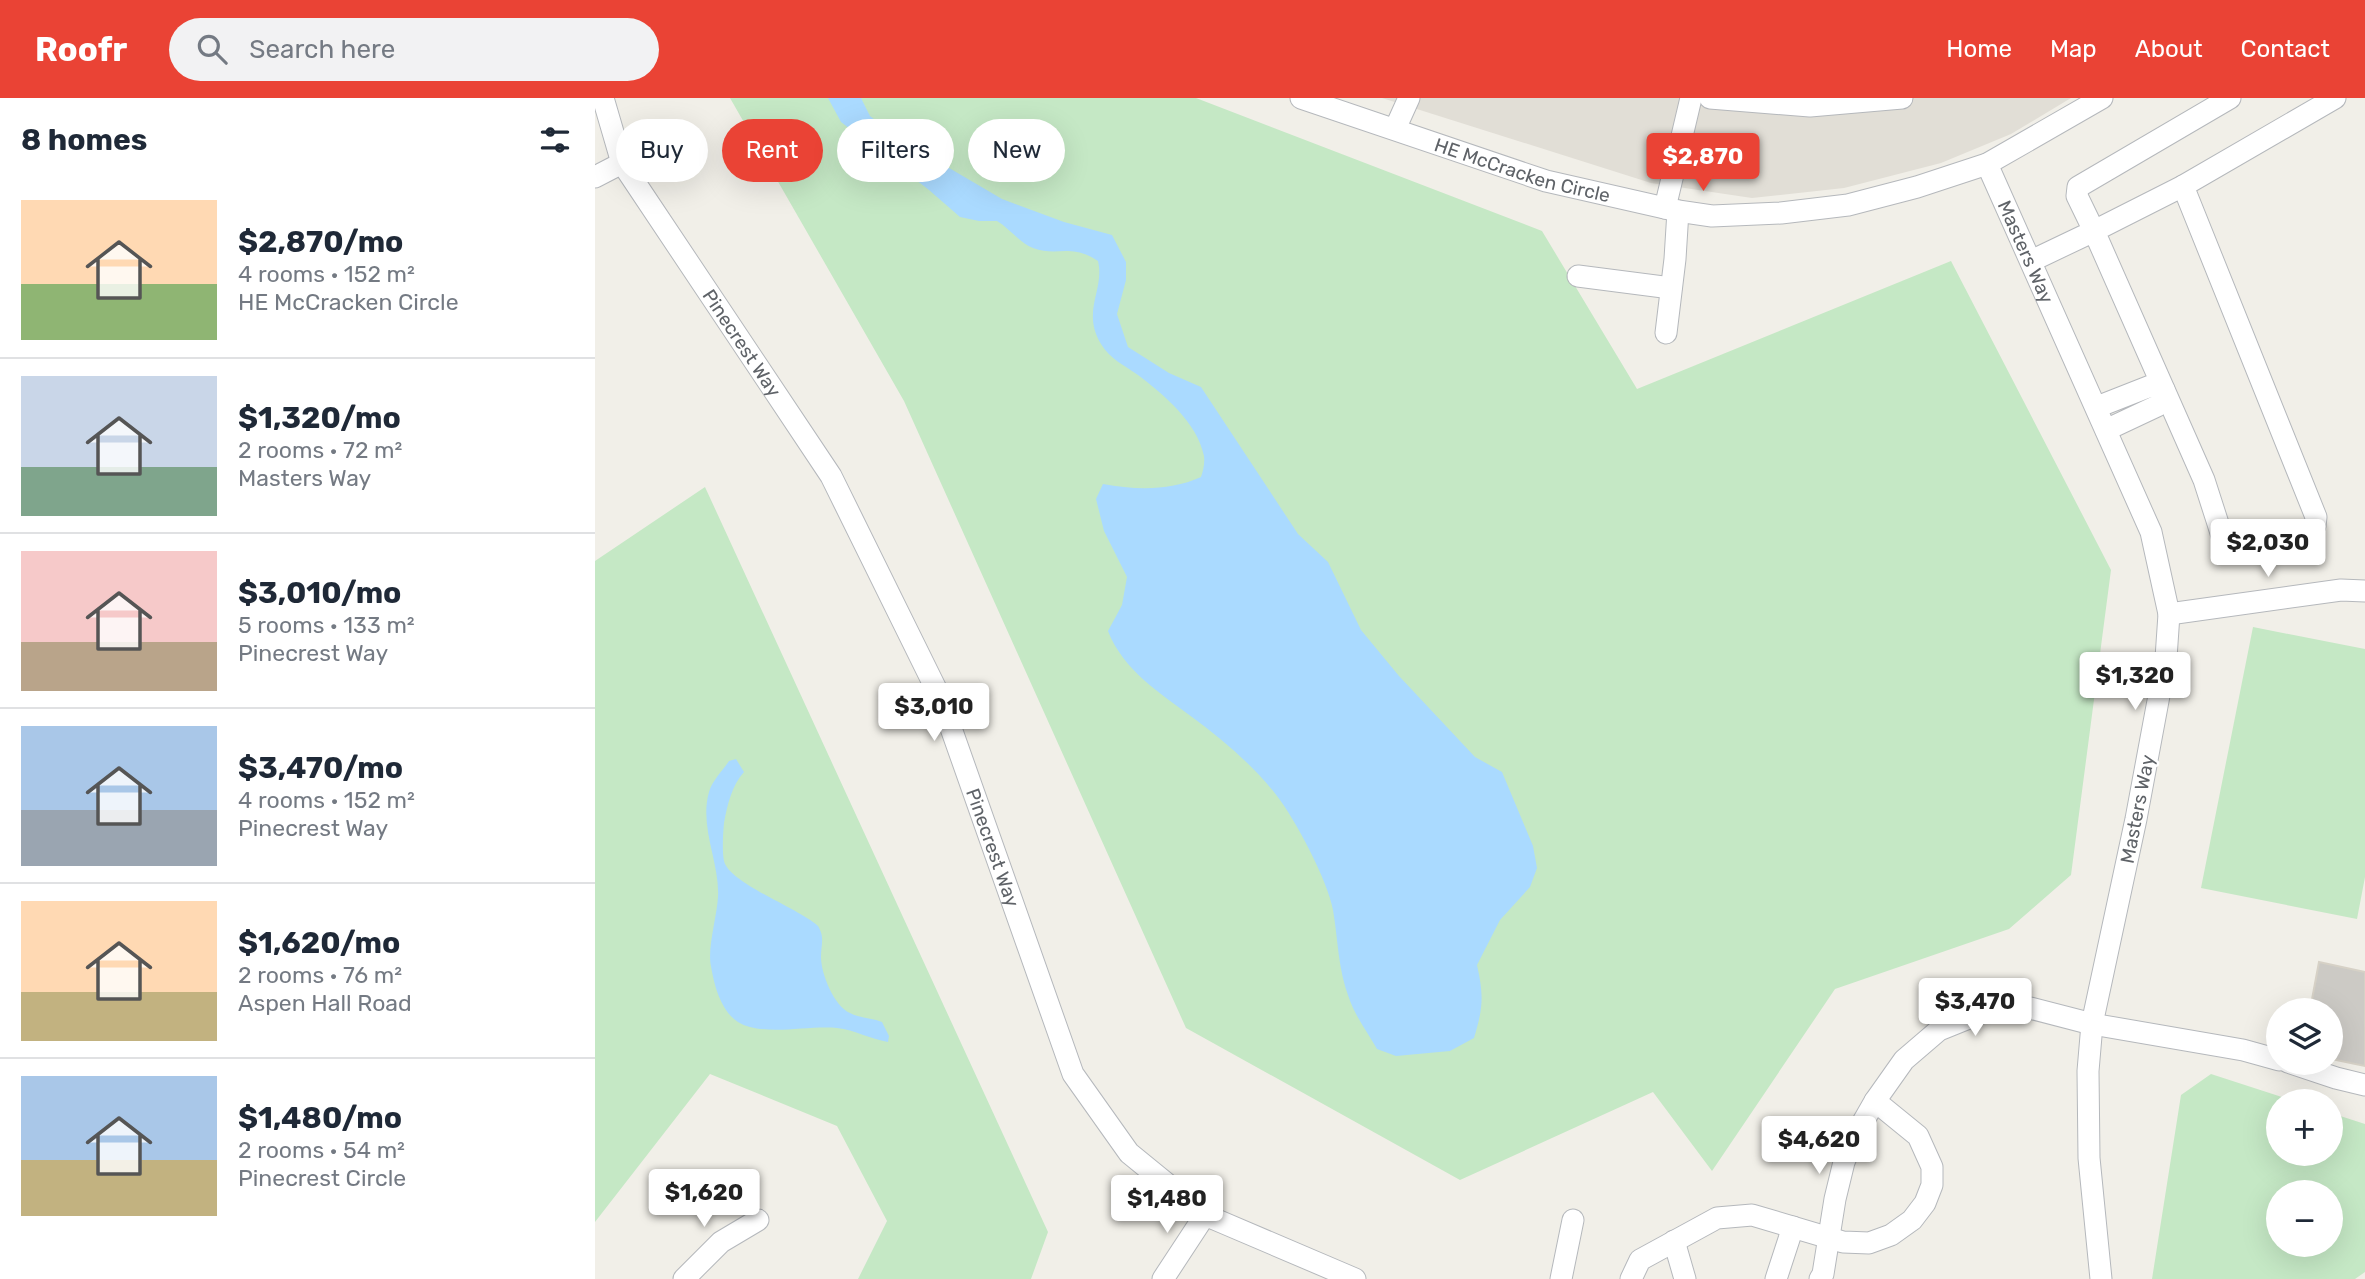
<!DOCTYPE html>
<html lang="en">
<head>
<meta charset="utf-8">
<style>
  body { margin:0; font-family:Rubik,sans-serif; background:#f2f2f3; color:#1f2937; height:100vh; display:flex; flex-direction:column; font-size:26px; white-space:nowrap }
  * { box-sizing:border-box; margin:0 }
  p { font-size:23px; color:#747a83 }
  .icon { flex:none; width:38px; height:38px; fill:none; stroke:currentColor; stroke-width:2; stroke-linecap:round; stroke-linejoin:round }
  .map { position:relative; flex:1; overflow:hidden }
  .sheet { display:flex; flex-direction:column; background:#fff; width:595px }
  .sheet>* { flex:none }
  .guide { position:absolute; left:21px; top:21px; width:665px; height:63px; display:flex; gap:14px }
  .fabs { position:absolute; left:1671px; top:900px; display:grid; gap:14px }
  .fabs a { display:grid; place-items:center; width:77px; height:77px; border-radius:50%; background:#fff; box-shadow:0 7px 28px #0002; font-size:35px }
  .price { position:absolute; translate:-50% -60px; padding:0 16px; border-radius:7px; background:#fff; color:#222; font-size:23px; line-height:46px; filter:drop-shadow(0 2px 4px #0008) }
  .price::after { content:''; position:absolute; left:50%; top:42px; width:21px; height:16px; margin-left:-10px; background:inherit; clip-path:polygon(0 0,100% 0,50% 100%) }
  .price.current { background:#ea4335; color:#fff }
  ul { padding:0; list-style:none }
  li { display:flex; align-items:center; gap:21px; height:175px; padding:0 21px }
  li+li { border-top:2px solid #e0e1e3 }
  li span { display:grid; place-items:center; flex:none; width:196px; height:140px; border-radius:0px; color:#555 }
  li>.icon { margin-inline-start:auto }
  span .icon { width:84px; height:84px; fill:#fffc; stroke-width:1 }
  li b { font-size:30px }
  h2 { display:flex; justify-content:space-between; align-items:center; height:84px; padding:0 21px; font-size:30px }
  .pill { padding:0 24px; border-radius:32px; background:#fff; box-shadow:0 7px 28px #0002; font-size:24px; line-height:63px }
  .pill.current { background:#ea4335; color:#fff }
  header { display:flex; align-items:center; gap:42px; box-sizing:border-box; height:98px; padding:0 35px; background:#ea4335; color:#fff }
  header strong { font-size:33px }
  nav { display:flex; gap:38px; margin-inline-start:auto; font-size:24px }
  .search { width:490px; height:63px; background:#f2f2f3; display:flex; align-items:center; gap:18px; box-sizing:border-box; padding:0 24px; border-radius:38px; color:#747a83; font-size:26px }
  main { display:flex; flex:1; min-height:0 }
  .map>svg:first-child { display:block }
</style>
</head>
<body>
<header>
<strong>Roofr</strong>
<div class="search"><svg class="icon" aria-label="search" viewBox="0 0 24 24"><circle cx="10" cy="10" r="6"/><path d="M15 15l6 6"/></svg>Search here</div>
<nav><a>Home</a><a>Map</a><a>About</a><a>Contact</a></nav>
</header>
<main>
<section class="sheet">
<h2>8 homes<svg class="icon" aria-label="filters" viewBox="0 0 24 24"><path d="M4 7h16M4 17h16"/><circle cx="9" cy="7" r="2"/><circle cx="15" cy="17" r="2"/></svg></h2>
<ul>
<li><span style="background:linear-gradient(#ffd9b3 60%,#8fb573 0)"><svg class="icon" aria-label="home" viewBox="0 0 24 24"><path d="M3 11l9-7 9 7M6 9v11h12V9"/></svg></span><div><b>$2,870/mo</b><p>4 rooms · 152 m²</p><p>HE McCracken Circle</p></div></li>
<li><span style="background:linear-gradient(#c9d6e8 65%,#7fa58c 0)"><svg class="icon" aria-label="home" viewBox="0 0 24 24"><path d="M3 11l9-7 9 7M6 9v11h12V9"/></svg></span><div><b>$1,320/mo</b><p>2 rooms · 72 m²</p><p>Masters Way</p></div></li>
<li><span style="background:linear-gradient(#f6c9c9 65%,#b9a48a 0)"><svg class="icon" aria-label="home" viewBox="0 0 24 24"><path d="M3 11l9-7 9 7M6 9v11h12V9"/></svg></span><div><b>$3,010/mo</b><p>5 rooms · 133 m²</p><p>Pinecrest Way</p></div></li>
<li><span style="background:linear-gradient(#a9c7e8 60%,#9aa5b1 0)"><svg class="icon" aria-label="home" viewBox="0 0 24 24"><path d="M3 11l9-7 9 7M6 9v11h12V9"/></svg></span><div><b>$3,470/mo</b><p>4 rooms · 152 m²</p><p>Pinecrest Way</p></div></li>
<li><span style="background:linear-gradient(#ffd9b3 65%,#c2b280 0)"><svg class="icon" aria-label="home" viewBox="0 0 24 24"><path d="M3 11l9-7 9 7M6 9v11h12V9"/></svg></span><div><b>$1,620/mo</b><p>2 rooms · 76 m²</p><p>Aspen Hall Road</p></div></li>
<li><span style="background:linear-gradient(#a9c7e8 60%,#c2b280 0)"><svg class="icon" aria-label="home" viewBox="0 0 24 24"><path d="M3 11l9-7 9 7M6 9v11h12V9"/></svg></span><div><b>$1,480/mo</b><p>2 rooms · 54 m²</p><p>Pinecrest Circle</p></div></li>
</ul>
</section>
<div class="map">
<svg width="1770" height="1181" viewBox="0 0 1770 1181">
  <rect width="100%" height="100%" fill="#f1efe8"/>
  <path fill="#e1ded6" d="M787,0H1476L1416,36L1346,65L1249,90L1157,100L1056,85Z"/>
  <path fill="#c5e8c5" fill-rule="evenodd" d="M135,0H601L947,133L1042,291L1356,163L1516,472L1476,777L1414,831L1240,891L1117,1073L1058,994L865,1082L591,930L309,303Z
    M110,389L453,1134L436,1181H263L292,1123L242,1028L115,976L0,1124V463Z
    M1658,529L1770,551V779L1762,821L1606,790Z
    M1616,976L1699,1003H1684V1055H1736V1015L1770,1026V1174L1760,1181H1557L1586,997ZM1684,1094H1736V1146H1684Z"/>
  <path fill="#aadaff" d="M233,0H266L275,18L303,40L407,101L469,124L517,137L531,164V182L522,216L533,249L574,275L606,289L703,436L733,464L766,532L804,578L880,659L907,674L938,748L942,770L935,789L905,822L882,867C889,898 888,910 879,940L855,953L801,958L782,951C773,935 760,918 754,900C743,872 743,841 738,812C733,783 700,721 682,698C659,668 627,641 597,619C565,595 528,572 513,533L527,507L532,479L509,433L501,401L508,386C541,392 575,393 606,379C608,373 610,365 609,358C602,324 569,297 543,277C529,267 515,261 506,246C486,213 510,192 503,163C476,145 462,159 438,150C425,145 414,130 402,123H384L365,119L334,92L246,24Z
    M141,661L149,674C137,687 132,708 129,725C128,735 127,753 129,763C134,785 203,810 223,828C230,840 226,846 226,859C226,876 239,908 255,915C264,920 277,920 287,924L294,938L293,944C275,941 260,932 242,930C213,927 167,939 143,924C126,913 119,887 116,868C112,851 122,818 123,799C125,765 104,729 114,694C117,683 128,672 134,663Z"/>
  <path fill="#cccac5" stroke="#d6d1c6" stroke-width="2" d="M1724,864L1770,874V968L1736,961V912H1715Z"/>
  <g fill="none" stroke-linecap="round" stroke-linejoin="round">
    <defs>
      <g id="minor">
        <path id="s1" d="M8,0L27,65L236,378L345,599L478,976L534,1055L610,1117L760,1181"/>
        <path id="s2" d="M706,0L951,83L1083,113L1117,118L1186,115L1253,107L1322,89L1392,66L1507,0"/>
        <path d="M1115,0L1215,8L1307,0"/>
        <path d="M800,31L814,0"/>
        <path id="s3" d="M1392,66L1556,434L1574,516L1571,560L1541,721L1497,926L1493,973L1494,1060L1506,1181"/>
        <path d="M0,79L27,65"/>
        <path d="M1588,88L1740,0"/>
        <path d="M1070,110L1096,0"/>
        <path d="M1436,163L1499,133L1609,382L1627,438L1635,446L1645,447L1716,433L1720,428L1721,419L1588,88L1499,133L1482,98L1483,89L1635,0"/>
        <path d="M983,178L1076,190"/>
        <path d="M1071,235L1080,161L1083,113"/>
        <path d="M1502,309L1558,287L1565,288L1569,292L1567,304L1562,308L1511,332"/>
        <path d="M1574,516L1746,492L1770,493"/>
        <path d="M1693,964L1741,980L1770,987"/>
        <path d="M1079,1143L1090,1181"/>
        <path d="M89,1181L126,1144L163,1122"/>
        <path d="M568,1181L610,1117"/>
        <path d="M966,1181L978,1122"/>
        <path d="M1036,1181L1045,1162L1122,1120L1157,1117L1248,1144L1274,1145L1296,1137L1317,1122L1330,1105L1337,1087V1069L1323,1038L1280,1003"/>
        <path d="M1181,1181L1198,1129"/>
        <path d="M1225,1181L1228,1176L1240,1101L1249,1064L1260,1038L1280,1003L1309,962L1344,932L1396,911L1435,910L1497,926L1648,952L1684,962"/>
      </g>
    </defs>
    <use href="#minor" stroke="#b5b8bc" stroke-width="23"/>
    <use href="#minor" stroke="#fff" stroke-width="21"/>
  </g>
  <g text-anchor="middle" stroke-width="5" stroke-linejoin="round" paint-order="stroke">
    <g font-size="19" fill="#5f6368" stroke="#fff">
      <text dy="7" stroke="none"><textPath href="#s2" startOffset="233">HE McCracken Circle</textPath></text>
      <text dy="7" stroke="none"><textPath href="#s3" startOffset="96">Masters Way</textPath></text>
      <text dy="7" stroke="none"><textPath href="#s1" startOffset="284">Pinecrest Way</textPath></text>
      <text transform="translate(1542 711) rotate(-79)" y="7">Masters Way</text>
      <text dy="7" stroke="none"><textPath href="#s1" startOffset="850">Pinecrest Way</textPath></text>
    </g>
  </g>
</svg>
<div class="fabs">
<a><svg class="icon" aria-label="layers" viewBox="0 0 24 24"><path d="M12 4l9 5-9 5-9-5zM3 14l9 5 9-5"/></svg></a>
<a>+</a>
<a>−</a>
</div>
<b class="price current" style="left:1108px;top:95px">$2,870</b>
<b class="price" style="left:1673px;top:481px">$2,030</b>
<b class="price" style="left:1540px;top:614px">$1,320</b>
<b class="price" style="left:339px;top:645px">$3,010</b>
<b class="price" style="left:1380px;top:940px">$3,470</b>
<b class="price" style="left:1224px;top:1078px">$4,620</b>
<b class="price" style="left:109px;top:1131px">$1,620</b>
<b class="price" style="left:572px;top:1137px">$1,480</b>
<div class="guide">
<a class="pill">Buy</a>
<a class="pill current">Rent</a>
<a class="pill">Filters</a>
<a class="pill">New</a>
</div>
</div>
</main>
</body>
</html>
